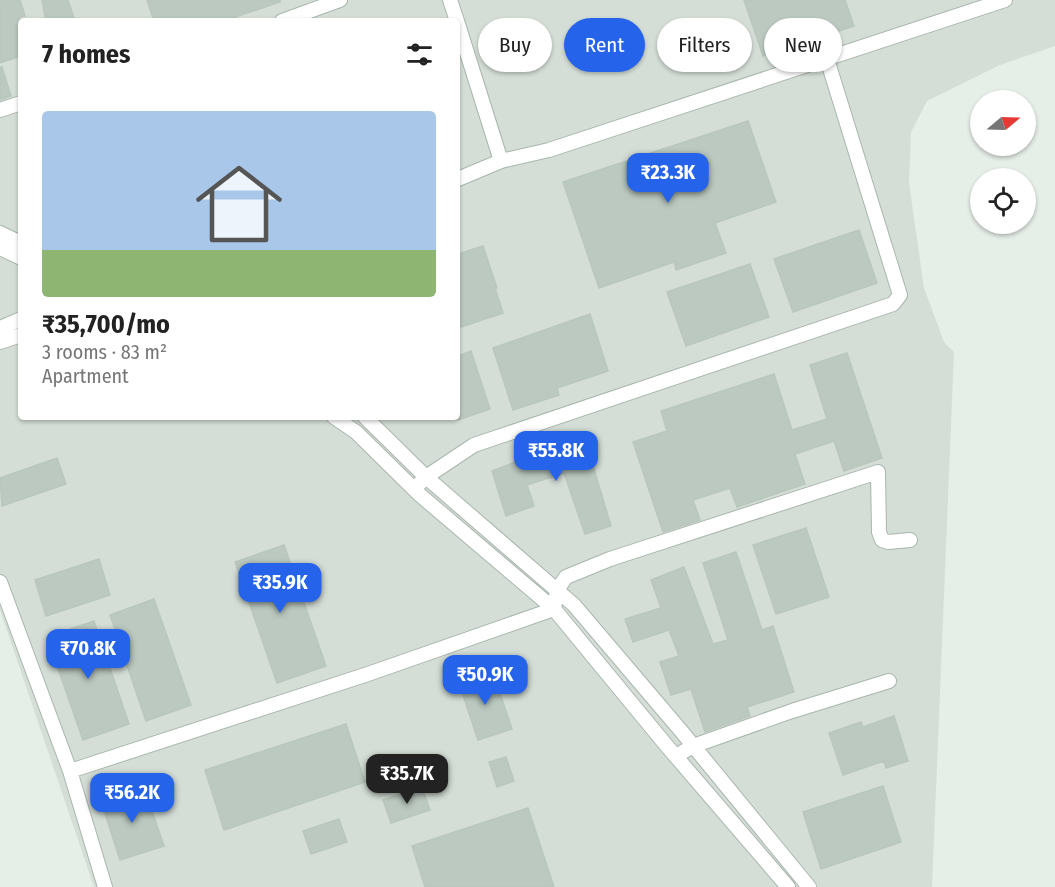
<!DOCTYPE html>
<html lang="en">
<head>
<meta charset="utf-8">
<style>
  body { margin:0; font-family:"Fira Sans Condensed",sans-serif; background:#f6f6f6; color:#222; height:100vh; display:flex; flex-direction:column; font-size:22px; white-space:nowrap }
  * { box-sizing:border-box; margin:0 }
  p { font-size:20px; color:#767676 }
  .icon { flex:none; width:33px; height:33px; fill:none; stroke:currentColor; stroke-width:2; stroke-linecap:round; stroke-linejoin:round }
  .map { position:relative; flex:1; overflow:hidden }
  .panel { position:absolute; left:18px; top:18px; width:442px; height:402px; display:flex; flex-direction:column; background:#fff; border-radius:6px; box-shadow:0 2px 4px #0004 }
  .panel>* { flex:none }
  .guide { position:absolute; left:478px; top:18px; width:486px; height:54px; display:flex; gap:12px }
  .needle { width:39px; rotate:71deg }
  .controls { position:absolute; left:970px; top:90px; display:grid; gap:12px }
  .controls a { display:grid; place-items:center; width:66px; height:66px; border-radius:50%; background:#fff; box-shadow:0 2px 4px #0004; font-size:30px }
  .price { position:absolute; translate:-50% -51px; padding:0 14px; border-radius:12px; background:#2563eb; color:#fff; font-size:20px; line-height:39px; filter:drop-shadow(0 2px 3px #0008) }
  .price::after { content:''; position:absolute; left:50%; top:36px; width:18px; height:14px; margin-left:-9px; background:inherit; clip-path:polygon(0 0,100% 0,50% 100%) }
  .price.selected { background:#222; color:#fff }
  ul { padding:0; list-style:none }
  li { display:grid; align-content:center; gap:12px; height:318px; padding:0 24px }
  li span { display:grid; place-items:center; height:186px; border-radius:6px; color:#555 }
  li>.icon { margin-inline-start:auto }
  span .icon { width:108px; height:108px; fill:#fffc; stroke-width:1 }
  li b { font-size:26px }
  h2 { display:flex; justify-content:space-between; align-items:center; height:72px; padding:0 24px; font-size:26px }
  .tag { padding:0 21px; border-radius:27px; background:#fff; box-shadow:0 2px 4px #0004; font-size:21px; line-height:54px }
  .tag.selected { background:#2563eb; color:#fff }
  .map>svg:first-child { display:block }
</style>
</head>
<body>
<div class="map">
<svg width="1055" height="887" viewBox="0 0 1055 887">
  <rect width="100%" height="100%" fill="#e6eee8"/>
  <path fill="#d4ded6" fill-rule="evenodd" d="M0,0H1055V46L1000,65L927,101L911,132L909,183L924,288L944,342L954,352L932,887H94L0,610ZM21,21H458V417H21Z"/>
  <path fill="#bbc9c0" stroke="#b9c7bd" stroke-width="1.5" d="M0,0H20L25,16L20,17L21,56L0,63Z
    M42,0H68L75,21H46Z
    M147,0H280V2L235,17L236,21H154Z
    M744,0H845L854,26L763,56Z
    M0,67H2L11,96L0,100Z
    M748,121L776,202L715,223L726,253L676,270L674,262L599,288L563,182Z
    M859,230L877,283L793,312L774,259Z
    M483,246L497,288H495L503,313L461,327L458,317V254Z
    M750,264L769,317L686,346L667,292Z
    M590,314L608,371L557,388L559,395L513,410L493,348Z
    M471,351L490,409L458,420V356Z
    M847,353L882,458L844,471L834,441L795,454L805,484L737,507L730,488L693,500L700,520L663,532L633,442L667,431L661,411L774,374L792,430L827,419L810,365Z
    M584,436L611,526L585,534L564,473L527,485L534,506L506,516L492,471Z
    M57,458L66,484L2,506L0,478Z
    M806,528L829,597L776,614L753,545Z
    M284,545L326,666L277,683L235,562Z
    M736,552L762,630L773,626L794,692L747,707L750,716L705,732L691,689L671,695L660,662L679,656L669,630L633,642L625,619L661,608L651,580L684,567L713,644L728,640L703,563Z
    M99,559L110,595L46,616L35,580Z
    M154,599L191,705L146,721L110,615Z
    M94,621L129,724L83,740L47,637Z
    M493,672L512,729L478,740L459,683Z
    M894,716L908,761L886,768L884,761L843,775L829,733L861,722L863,727Z
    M346,724L365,782L224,830L205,770Z
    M506,757L514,781L497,787L489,762Z
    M883,786L901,842L821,869L803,812Z
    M144,787L164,846L120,860L101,801Z
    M422,787L430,810L391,823L383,800Z
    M528,808L554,887H425L412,846Z
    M339,819L347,842L311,854L303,831Z"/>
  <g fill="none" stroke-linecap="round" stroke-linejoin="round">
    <defs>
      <path id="minor" d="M450,0L457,21
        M282,21L340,0
        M458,24L501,161
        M0,110L21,103
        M458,179L501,161L549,150L1005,0
        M0,233L21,243
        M0,248L21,258
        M0,328L21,319
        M0,342L21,335
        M334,417L356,432L420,495L554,609L666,745L788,887
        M365,417L426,477L574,605L682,732L809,887
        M414,489L426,477L474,445L893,304L900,295L827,59
        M0,582L70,771L105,887
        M676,756L693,746L792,711L889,681
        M70,771L368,674L554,609L557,590L566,577L610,559L878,472L879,532L882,540L888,542L910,540"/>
    </defs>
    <use href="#minor" stroke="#a9b6ad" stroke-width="16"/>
    <use href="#minor" stroke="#fff" stroke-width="14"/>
  </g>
</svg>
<div class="controls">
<a><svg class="needle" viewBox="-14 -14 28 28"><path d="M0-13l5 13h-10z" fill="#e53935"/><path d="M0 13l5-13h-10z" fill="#767676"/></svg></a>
<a><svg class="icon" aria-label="locate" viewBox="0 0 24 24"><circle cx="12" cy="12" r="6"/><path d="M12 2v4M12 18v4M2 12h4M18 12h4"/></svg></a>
</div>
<b class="price" style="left:668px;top:204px">₹23.3K</b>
<b class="price" style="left:556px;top:482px">₹55.8K</b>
<b class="price" style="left:280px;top:614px">₹35.9K</b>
<b class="price" style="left:88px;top:680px">₹70.8K</b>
<b class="price" style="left:485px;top:706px">₹50.9K</b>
<b class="price selected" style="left:407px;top:805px">₹35.7K</b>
<b class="price" style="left:132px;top:824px">₹56.2K</b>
<div class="guide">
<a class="tag">Buy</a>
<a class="tag selected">Rent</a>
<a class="tag">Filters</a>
<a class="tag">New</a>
</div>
<section class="panel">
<h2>7 homes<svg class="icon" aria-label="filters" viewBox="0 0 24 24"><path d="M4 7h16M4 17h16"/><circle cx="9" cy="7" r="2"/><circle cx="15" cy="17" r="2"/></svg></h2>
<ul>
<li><span style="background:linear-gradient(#a9c7e8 75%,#8fb573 0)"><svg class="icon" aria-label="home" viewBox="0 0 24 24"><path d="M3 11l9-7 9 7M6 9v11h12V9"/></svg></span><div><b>₹35,700/mo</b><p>3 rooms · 83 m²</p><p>Apartment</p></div></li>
</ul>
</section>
</div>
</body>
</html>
